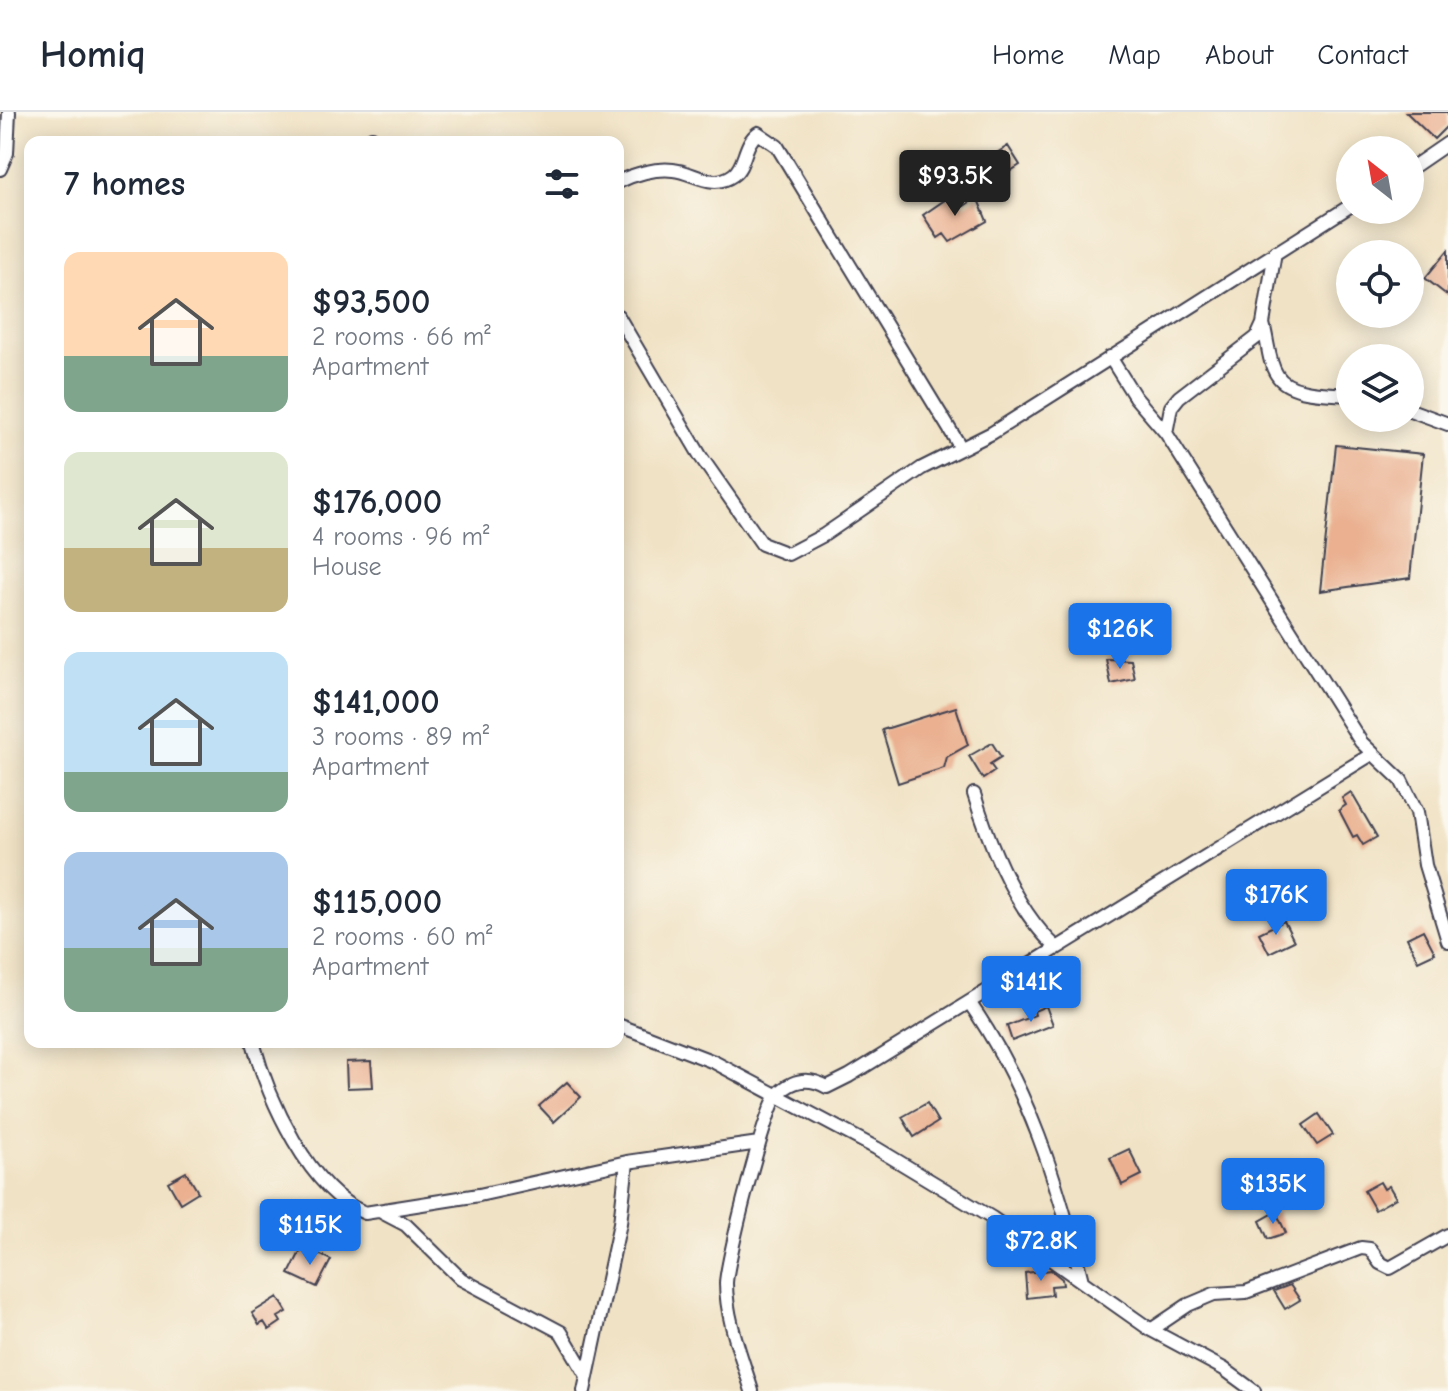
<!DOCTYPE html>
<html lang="en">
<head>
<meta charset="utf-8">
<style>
  body { margin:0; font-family:"Comic Neue",sans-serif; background:#f2f2f3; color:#1f2937; height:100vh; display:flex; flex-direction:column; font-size:30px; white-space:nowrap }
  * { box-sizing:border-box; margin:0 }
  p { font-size:26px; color:#747a83 }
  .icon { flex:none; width:44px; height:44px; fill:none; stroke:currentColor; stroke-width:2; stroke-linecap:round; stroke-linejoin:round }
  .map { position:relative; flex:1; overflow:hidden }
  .sheet { position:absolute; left:24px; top:24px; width:600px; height:912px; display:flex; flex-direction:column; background:#fff; border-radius:16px; box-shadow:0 4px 20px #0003 }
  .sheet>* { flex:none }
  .needle { width:52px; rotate:329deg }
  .controls { position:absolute; left:1336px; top:24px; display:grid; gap:16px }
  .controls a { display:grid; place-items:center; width:88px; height:88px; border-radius:50%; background:#fff; box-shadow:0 4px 20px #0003; font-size:40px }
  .price { position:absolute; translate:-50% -68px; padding:0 18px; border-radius:8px; background:#1a73e8; color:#fff; font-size:26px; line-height:52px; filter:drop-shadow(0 2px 4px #0008) }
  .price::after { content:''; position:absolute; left:50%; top:48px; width:24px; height:18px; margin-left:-12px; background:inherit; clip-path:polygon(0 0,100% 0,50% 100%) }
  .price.on { background:#222; color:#fff }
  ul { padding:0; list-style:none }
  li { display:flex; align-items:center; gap:24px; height:200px; padding:0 40px }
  li span { display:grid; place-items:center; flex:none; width:224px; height:160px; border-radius:16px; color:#555 }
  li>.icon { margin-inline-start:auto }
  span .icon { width:96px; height:96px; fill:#fffc; stroke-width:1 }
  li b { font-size:34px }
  h2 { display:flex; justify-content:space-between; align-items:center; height:96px; padding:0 40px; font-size:34px }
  header { display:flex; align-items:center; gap:48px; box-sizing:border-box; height:112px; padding:0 40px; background:#fff; border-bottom:2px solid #e0e1e3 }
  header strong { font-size:38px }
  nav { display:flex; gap:44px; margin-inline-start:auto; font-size:28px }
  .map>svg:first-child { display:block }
</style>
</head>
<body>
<header>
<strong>Homiq</strong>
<nav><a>Home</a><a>Map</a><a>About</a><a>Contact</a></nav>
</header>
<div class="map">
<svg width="1448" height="1279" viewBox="0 0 1448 1279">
  <rect width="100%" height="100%" fill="#fbf7ec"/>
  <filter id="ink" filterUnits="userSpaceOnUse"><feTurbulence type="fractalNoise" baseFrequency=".0125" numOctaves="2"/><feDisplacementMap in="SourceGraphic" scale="16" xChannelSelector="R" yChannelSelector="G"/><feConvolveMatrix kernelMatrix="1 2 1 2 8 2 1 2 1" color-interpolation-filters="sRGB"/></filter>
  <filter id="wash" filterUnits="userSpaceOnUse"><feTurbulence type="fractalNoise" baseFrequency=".006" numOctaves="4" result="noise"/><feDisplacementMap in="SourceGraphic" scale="32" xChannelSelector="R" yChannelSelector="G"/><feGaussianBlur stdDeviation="1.8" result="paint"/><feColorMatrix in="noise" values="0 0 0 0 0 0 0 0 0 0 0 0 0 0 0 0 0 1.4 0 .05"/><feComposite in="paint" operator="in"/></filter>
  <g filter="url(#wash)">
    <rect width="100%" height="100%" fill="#f0e2c4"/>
    <g id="blocks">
      <path fill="#eab090" d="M1406,0H1448V13L1434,27Z
        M1008,34L1020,53L1006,62V71L991,81L978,53Z
        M955,81L964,94L977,85L987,109L950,130L944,122L938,126L923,103Z
        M1448,138V184L1425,166Z
        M1336,333L1423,342L1410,466L1320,479Z
        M1106,547L1131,548L1135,567L1111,572Z
        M956,595L968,633L947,645L944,656L898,671L882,618Z
        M992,631L1001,645L990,652L995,659L983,667L969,644Z
        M1351,680L1377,725L1363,733L1357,723L1353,725L1339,698L1346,693L1342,686Z
        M1284,809L1294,829L1269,841L1259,821Z
        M1423,818L1435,841L1418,849L1407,826Z
        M1046,894L1053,913L1012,929L1007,914L1035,903L1034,899Z
        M371,949L373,975L347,976L346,950Z
        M567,970L581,985L554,1010L539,994Z
        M927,991L938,1010L914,1025L902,1005Z
        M1319,1002L1333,1023L1317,1033L1303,1013Z
        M1129,1037L1142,1063L1122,1073L1110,1046Z
        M186,1060L198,1080L180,1091L168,1070Z
        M1380,1070L1384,1077L1389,1074L1396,1086L1375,1098L1364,1079Z
        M1276,1100L1286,1121L1268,1127L1260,1109Z
        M303,1134L331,1148L317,1175L289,1162Z
        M1051,1158L1062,1167L1063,1173L1051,1174L1052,1183L1027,1186L1025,1161Z
        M1290,1173L1300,1188L1285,1197L1274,1179Z
        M278,1185L287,1200L278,1205L281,1210L269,1218L264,1210L259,1213L252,1201Z"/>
    </g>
  </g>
  <g filter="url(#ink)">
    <use href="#blocks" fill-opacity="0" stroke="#413f50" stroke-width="2"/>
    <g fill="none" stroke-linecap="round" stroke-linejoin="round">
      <defs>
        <path id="street" d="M372,30V26
          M0,57L7,41L9,0
          M1410,57L1448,31
          M618,70C634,62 655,56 673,58C694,60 712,78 733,63C746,54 743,32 758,21L777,34L961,336
          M618,204L701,345L762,432L788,442L824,423L922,356L992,321L1350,94
          M1263,212C1268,228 1268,250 1277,263C1289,283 1329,281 1350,283
          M1110,245L1135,285L1166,321L1361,630L1401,668L1417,700L1425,753L1448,829
          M1410,298L1448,312
          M1166,321L1171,295L1179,285L1257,225L1263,212L1275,140
          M974,682C990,734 1016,799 1057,836
          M969,890C1028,974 1058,1071 1082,1169
          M618,913L714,950L876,1036L992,1106L1151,1218L1224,1257L1254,1279
          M253,930C268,986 309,1079 365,1101L479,1083L627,1050L759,1031
          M383,1101L406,1113L461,1167L561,1220L587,1264
          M1151,1218L1188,1193L1214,1182L1246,1180L1361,1136L1370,1137L1380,1151L1390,1156L1448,1123
          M584,1279L620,1111L627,1050
          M752,1279C742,1246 726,1207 726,1171C727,1148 765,996 778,982C793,967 809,965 827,975L849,964L1372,642"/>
      </defs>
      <use href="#street" stroke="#413f50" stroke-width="16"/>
      <use href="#street" stroke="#fff" stroke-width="12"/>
    </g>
  </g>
</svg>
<div class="controls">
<a><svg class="needle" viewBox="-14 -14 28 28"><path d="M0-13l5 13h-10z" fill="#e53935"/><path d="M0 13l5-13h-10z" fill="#747a83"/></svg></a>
<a><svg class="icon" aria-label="locate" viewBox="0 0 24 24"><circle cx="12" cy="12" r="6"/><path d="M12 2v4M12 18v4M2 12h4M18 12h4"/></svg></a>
<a><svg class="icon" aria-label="layers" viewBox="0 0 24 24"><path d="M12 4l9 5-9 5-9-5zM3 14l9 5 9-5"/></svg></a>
</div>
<b class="price on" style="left:955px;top:106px">$93.5K</b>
<b class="price" style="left:1120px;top:559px">$126K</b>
<b class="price" style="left:1276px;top:825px">$176K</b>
<b class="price" style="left:1031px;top:912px">$141K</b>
<b class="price" style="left:1273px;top:1114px">$135K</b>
<b class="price" style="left:310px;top:1155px">$115K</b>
<b class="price" style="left:1041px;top:1171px">$72.8K</b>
<section class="sheet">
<h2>7 homes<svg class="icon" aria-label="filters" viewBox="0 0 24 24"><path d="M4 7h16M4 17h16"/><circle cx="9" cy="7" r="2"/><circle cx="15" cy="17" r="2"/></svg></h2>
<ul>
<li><span style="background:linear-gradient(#ffd9b3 65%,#7fa58c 0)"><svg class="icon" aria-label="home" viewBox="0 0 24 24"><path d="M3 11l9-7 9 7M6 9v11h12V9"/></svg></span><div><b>$93,500</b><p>2 rooms · 66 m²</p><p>Apartment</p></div></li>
<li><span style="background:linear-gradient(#dfe7d0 60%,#c2b280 0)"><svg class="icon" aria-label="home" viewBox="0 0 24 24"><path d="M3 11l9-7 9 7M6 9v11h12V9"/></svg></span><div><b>$176,000</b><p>4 rooms · 96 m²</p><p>House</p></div></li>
<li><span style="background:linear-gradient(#bfe0f5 75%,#7fa58c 0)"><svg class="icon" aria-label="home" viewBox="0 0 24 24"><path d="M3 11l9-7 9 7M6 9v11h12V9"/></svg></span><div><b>$141,000</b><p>3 rooms · 89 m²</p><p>Apartment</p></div></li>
<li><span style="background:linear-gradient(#a9c7e8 60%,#7fa58c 0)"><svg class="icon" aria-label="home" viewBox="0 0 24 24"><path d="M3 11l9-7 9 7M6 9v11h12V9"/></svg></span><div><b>$115,000</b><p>2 rooms · 60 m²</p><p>Apartment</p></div></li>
</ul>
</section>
</div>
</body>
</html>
